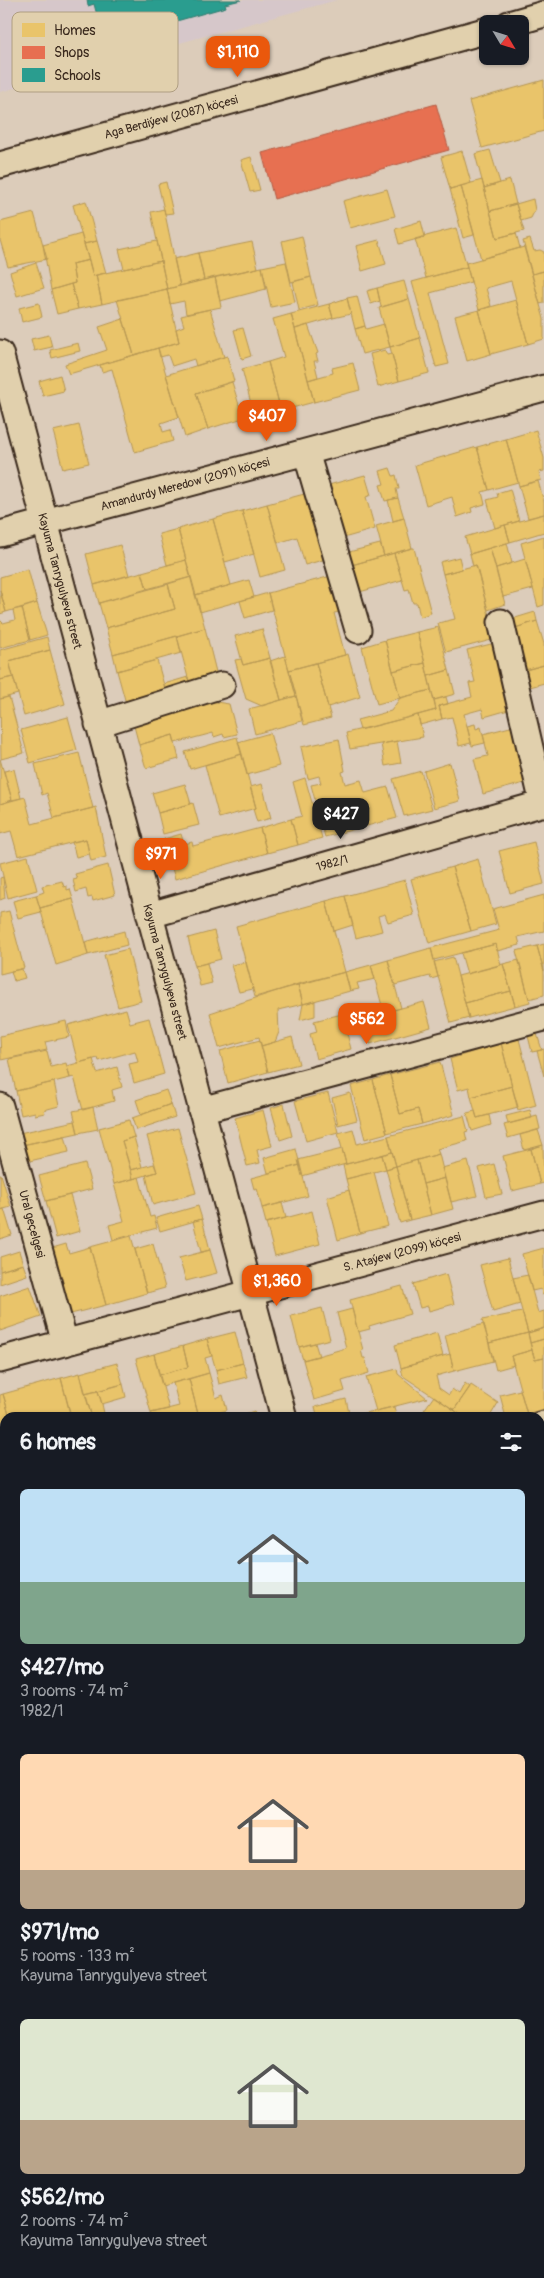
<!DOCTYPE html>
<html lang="en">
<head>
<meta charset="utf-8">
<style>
  body { margin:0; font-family:Pangolin,sans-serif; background:#242831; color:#f1f3f6; height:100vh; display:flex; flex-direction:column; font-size:19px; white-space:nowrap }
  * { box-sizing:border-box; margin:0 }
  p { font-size:16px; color:#9ea1a6 }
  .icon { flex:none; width:28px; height:28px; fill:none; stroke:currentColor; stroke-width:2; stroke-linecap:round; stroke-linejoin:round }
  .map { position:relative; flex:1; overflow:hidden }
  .drawer { position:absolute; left:0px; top:1412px; width:545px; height:866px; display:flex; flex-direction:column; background:#171b24; border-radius:15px 15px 0 0; box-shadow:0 1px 4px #0004 }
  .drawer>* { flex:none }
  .needle { width:32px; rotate:128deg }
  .tools { position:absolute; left:479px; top:15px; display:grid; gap:10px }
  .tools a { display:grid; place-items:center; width:50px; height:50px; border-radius:8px; background:#171b24; box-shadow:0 1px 4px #0004; font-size:25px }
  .price { position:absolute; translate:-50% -42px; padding:0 11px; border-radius:10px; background:#ea580c; color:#fff; font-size:16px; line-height:32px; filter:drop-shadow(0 1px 2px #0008) }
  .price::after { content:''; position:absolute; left:50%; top:30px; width:15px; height:11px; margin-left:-8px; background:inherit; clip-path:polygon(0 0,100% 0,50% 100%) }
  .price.selected { background:#222; color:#fff }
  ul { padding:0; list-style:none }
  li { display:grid; align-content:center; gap:10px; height:265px; padding:0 20px }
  li span { display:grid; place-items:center; height:155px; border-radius:8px; color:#555 }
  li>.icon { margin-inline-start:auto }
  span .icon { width:90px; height:90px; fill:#fffc; stroke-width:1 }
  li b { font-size:21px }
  h2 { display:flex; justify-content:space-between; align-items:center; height:60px; padding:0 20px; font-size:21px }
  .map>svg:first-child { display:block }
</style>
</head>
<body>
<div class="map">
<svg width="544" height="2278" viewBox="0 0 544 2278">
  <rect width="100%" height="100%" fill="#dcccba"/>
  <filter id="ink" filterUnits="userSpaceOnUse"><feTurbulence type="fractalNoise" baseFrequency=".02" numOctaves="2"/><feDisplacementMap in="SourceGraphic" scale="10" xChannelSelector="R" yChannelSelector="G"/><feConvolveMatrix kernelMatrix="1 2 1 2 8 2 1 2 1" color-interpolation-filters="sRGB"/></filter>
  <g filter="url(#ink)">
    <path fill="#d6c7ca" d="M0,0H337L0,92Z"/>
    <path fill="#e9c46a" stroke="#b59653" d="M544,80V131L482,148L469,101Z
      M490,150L500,183L484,188L475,154Z
      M462,151L471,183L450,189L441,157Z
      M251,157L260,190L250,192L241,160Z
      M482,180L497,238L516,233L520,248L481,259L461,186Z
      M510,180L516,204L490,211L484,188Z
      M166,182L173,213L165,214L158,184Z
      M461,186L474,235L463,238L450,189Z
      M387,189L395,216L350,228L343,201Z
      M533,199L535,210L531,218L521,221L516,204Z
      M86,201L97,241L84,244L73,205Z
      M516,204L524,231L497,238L490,211Z
      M164,209L180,286L167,289L151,212Z
      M34,213L47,259L8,267L0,240V222Z
      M421,221L425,237L399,244L395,229Z
      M456,228L467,267L426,278L415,239Z
      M81,234L89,260L72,264L75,283L51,290L43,245Z
      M302,236L311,277L291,282L282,241Z
      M530,239L534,251L540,250L544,252V271L532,274L523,241Z
      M379,240L386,264L362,271L356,246Z
      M97,241L106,273L93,276L84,244Z
      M157,241L161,261L124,269L119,249Z
      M252,242L258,268L204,280L198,253Z
      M524,247L544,319V339L528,344L511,281L486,288L491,306L479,310L466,263Z
      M198,253L204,280L180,286L174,259Z
      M89,260L93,276L96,275L102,304L78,309L71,284L75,283L72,264Z
      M161,261L167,289L102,304L96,275Z
      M286,262L295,302L271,307L262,267Z
      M36,263L44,288L17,296L10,272Z
      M262,267L266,289L220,301L215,277Z
      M467,267L471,282L430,293L449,364L436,367L412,282Z
      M544,271V303L540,304L532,274Z
      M215,277L221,307L186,314L184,301L170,304L167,289Z
      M311,277L318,305L299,310L293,282Z
      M404,281L409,299L381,307L377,288Z
      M71,284L78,309L57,314L51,290Z
      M377,288L380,301L371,304L367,291Z
      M167,289L179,342L134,355L117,300Z
      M357,296L365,326L355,329L347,298Z
      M347,298L351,314L333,318L329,304Z
      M409,299L420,338L390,347L379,308Z
      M516,300L528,344L491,354L479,310Z
      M39,303L42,317L22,322L19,308Z
      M329,304L333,318L295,329L291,314Z
      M210,309L224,357L196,366L194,359L172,366L168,355L160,357L158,348L179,342L176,329L184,326L181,316Z
      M479,310L491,354L467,361L455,316Z
      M291,314L314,402L281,411L268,362L284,357L273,319Z
      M123,319L134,355L69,374L65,364L107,350L99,327Z
      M384,324L390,347L362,354L355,329L365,326L366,329Z
      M308,325L318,353L316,354L318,361H314L318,377L308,380L295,329Z
      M243,328L251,356L242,359L234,330Z
      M49,335L52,347L34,351L31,339Z
      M420,338L429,373L399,381L390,347Z
      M78,343L80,351L52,358L50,350Z
      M158,348L179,417L161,423L163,432L170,430L173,441L135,452L112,369L102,372L100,365Z
      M385,350L387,355L392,354L399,381L378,387L370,354Z
      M227,356L234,381L196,393L208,429L185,437L166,375Z
      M268,362L281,411L255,419L242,369Z
      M353,363L360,390L314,402L308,380L333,373L332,368Z
      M60,375L64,391L43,396L39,381Z
      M232,382L243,418L208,429L196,393Z
      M79,425L89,463L63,469L53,431Z
      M536,430L544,458V471L539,472L541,480L519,486L506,439Z
      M506,439L518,482L489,490L477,447Z
      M477,447L489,490L482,492L485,504L471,508L472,512L457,517L452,497L426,505L415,465Z
      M390,468L393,476L396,475L399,489H396L398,498L385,501L380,485L384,484L380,471Z
      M365,475L371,495L366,497L375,529L340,539L325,486Z
      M538,481L544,502V514L528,518L519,486Z
      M510,489L519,521L495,528L487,500L498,497L497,493Z
      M308,493L326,559L305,565L297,537L278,543L267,504Z
      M398,498L404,518L393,521L388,500Z
      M267,504L285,570L260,577L242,511Z
      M242,511L254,554L225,562L213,519Z
      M544,514V532L510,542L505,525Z
      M404,518L412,548L384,556L376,526Z
      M213,519L231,585L195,595L178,529Z
      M505,525L510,542L470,554L465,537Z
      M178,529L186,560L167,565L159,534Z
      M544,536V605L538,607L521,543Z
      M507,543L512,563L496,568L490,548Z
      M380,544L384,556L348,566L345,553Z
      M120,545L129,575L94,585L86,554Z
      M412,548H414L431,613L420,617L417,603H413L409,589L405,590L394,553Z
      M490,548L505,604L488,610L476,565L473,566L470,554Z
      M394,553L402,580L356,593L348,566Z
      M459,557L462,569L443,574L440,562Z
      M525,559L533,589L503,597L496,568Z
      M186,560L191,577L147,589L142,572Z
      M476,565L495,639L446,652L438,623L455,619L443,574Z
      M28,569L37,603L6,612L0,590V577Z
      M142,572L147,589L99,603L94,585Z
      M331,576L341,612L334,613L345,655L289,670L268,593Z
      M191,577L205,628L113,654L106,628L175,609L168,584Z
      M249,580L254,597L200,612L195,595Z
      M168,584L175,609L106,628L99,603Z
      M0,590L6,612L0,614Z
      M268,593L272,610L245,618L240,601Z
      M37,603L47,635L30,640L22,608Z
      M22,608L30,640L0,648V620L3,623L15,620L13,610Z
      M535,612L537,621L515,628L512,619Z
      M537,621L544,644V665L518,672L512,629Z
      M438,627L449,670L428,676L417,632Z
      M205,628L216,672L199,687L191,689L177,636Z
      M262,629L270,658L243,665L235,636Z
      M417,632L425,663L393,671L385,640Z
      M177,636L181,653L117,671L113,654Z
      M47,637L50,650L9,661L13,677L0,680V650Z
      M385,640L400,698L377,704L362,647Z
      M495,643L512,709L484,717L482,709L464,714L471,743L459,746L452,717L442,719L439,706L472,697L469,683L475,682L467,650Z
      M50,650L65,704L24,716L9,661Z
      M348,654L360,697L328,707L316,663Z
      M285,656L296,696L281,700L270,661Z
      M270,658L281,700L262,706L246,699L235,660L241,659L243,665Z
      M157,660L167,696L127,707L117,671Z
      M316,663L331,718L304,725L289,670Z
      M425,663L431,690L400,698L393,671Z
      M544,665V683L523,689L518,672Z
      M449,670L455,694L434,700L428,676Z
      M13,677L18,694L0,699V680Z
      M188,677L191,689L167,696L164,684Z
      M431,690L436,710L360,730L357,720L391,711L400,698Z
      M296,696L302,721L255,734L249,709Z
      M9,697L24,753L1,759L0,699Z
      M446,697L448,704L439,706L442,719L420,725L418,715L436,710L434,700Z
      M210,701L229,704L237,734L224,737L223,734L214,737L213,733L175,743L173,735L139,745L133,722Z
      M418,715L423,737L350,749L346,733Z
      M68,717L77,750L30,763L21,730Z
      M475,724L476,729L481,727L485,743L472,746L467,726Z
      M514,726L528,782L483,794L474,759L488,756L483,734Z
      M270,733L279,766L247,775L238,742Z
      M173,735L179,759L146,768L139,745Z
      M237,737L242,754L190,769L185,752Z
      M339,739L345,771L342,772L345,784L361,780L365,793L388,787L397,818L325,837L311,785L321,783L319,776L308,779L301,747Z
      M397,741L401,763L385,766L381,744Z
      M79,753L93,808L54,818L47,793L42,795L35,764Z
      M242,754L256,808L219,818L205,765Z
      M0,759L12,800L0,804Z
      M450,763L460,801L434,808L424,771Z
      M14,769L21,798L12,800L4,771Z
      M421,771L432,809L404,816L393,779Z
      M305,778L322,838L298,845L291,819L302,816L293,782Z
      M185,784L191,804L158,813L152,793Z
      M262,784L271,818L257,822L253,809L256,808L250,787Z
      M25,797L32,824L96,807L106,857L91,861L86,839L18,856L11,831L0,834V804Z
      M193,803L199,825L163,834L158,813Z
      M291,819L298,845L267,853L260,828Z
      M260,828L267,853L175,879L164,839L181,834L184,844L192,842L193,846Z
      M86,839L89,854L76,857L72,842Z
      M534,842L544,884L510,893L499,851Z
      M28,856L37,890L8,898L0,863Z
      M478,859L496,924L471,931L452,867Z
      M108,865L115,895L93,901L92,897L88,898L86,889L76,892L73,880L77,879L75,874Z
      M452,867L471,931L429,943L411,879Z
      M3,877L5,898L0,900V878Z
      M405,880L414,915L388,922L385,914L378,916L382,931L356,938L345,896Z
      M62,881L64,887L67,886V890L70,889L73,899L40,908L36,895L44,892L42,886Z
      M36,895L41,912L18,918L13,901Z
      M544,895V931L518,937L520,945L497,951L496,944L434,960L431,948L499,930L493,909Z
      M345,896L353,925L334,931L326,901Z
      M73,899L88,955L56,965L40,908Z
      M326,901L345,972L255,997L236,926Z
      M9,911L24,968L0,974V913Z
      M124,931L127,945L88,955L85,942Z
      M214,931L221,959L195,966L188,938Z
      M496,944L501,965L467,974L461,953Z
      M544,944V971L537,946Z
      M537,946L544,971V995L529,999L516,951Z
      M431,948L438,977L431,979L430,976L395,985L388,960Z
      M128,949L141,1001L118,1007L104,955Z
      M453,957L469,1018L451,1023L434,962Z
      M388,960L401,1008L384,1013L371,965Z
      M519,960L530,1002L515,1006L503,964Z
      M246,962L253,989L239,992L231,965Z
      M207,963L212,983L200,986L195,966Z
      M503,964L511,991L465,1003L458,976Z
      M371,965L375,979L357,983L359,989L350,991L345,972Z
      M22,969L25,978L14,981L11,971Z
      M345,972L350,991L303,1004L298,984Z
      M298,984L303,1004L278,1010L279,1032L275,1042L261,1046L259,1037L219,1048L210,1013Z
      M511,991L515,1006L469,1018L465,1003Z
      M315,1001V1016L300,1020L303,1004Z
      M424,1002L431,1027L370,1044L363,1018Z
      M126,1009L130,1023L149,1018L164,1074L134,1083L129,1064L138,1062L135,1051L99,1061L98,1058L78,1063L68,1025Z
      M342,1014L351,1049L316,1059L310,1034L317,1032L314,1021Z
      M66,1021L69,1037L45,1042L47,1050L1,1060L0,1036Z
      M537,1034L542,1050L532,1052L528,1036Z
      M292,1037L299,1064L268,1072L261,1046Z
      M519,1039L536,1105L518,1110L501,1043Z
      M260,1040L268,1072L228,1083L220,1051Z
      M501,1043L512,1086L471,1097L469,1087L458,1090L450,1059Z
      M544,1049V1076L537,1051Z
      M47,1051L51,1067L66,1063L70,1078L16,1091L9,1059Z
      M93,1059L97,1073L117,1067L122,1087L112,1090L114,1101L83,1110L74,1077L70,1078L67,1066Z
      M440,1062L454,1115L422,1124L418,1109L400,1114L390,1075Z
      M390,1075L400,1114L418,1109L422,1124L387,1133L373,1080Z
      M373,1080L387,1133L365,1139L351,1086Z
      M54,1082L59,1106L44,1110L45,1113L35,1115V1112L21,1115L16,1091Z
      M512,1086L518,1107L477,1118L471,1097Z
      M166,1090L171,1104L141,1115L136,1100Z
      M328,1093L338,1132L306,1141L295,1101Z
      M350,1093L357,1120L338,1125L332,1098Z
      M171,1104L175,1117L136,1130L132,1118Z
      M284,1104L292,1136L280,1140L271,1108Z
      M93,1107L98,1129L78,1133L73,1111Z
      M263,1110L272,1146L257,1150L260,1163L247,1166L235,1118Z
      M530,1110L532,1118L508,1124L506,1116Z
      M475,1111L477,1118L489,1115L491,1125L472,1131L467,1113Z
      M464,1116L468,1131L465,1132L467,1141L437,1149L439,1154L396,1166L388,1136Z
      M537,1116L540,1129L508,1138L504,1125Z
      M129,1120L134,1137L122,1141L133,1179L114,1184L99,1128Z
      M75,1121L78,1133L22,1145L19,1133Z
      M178,1128L196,1193L153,1205L146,1175L157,1172L147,1136Z
      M353,1129L357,1144L388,1136L392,1152L346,1164L338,1133Z
      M538,1130L543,1145L524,1150L520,1135Z
      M65,1136L69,1152L25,1162L22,1145Z
      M134,1137L142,1167L131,1170L122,1141Z
      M543,1145L544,1183L540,1184L531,1149Z
      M296,1149L300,1165L268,1173L264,1158Z
      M342,1149L346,1164L302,1176L298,1160Z
      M531,1149L540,1184L512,1191L503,1156Z
      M392,1152L396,1166L386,1169L382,1155Z
      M439,1154L445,1178L423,1184L417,1160Z
      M382,1155L386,1169L346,1179L343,1165Z
      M417,1160L431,1215L410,1220L396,1166Z
      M468,1161L477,1196L451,1202L442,1168Z
      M85,1164L92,1189L46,1201L39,1176Z
      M154,1164L157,1172L133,1179L131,1170Z
      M494,1164L502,1194L486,1197L479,1168Z
      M300,1165L308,1196L262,1208L257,1188L254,1189L251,1178Z
      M396,1166L410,1220L400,1223L386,1169Z
      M374,1172L388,1226L360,1233L346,1179Z
      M1,1174L11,1207L0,1210V1174Z
      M139,1177L150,1217L154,1216L157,1228L113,1240L109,1225L124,1221L114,1184Z
      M445,1178L453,1209L431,1215L423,1184Z
      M349,1190L360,1233L338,1240L327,1197Z
      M70,1195L80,1231L56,1238L46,1201Z
      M282,1203L286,1218L266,1223L262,1208Z
      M198,1206L202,1219L160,1231L156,1218Z
      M4,1209L12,1235L0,1239V1210Z
      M312,1211L320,1244L275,1256L266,1223Z
      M202,1219L210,1250L201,1252L193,1221Z
      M131,1236L147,1293L106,1305L90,1247Z
      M66,1244L69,1253L90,1247L106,1305L67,1315L49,1249Z
      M153,1244L165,1288L147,1293L135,1249Z
      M544,1248V1294L542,1295L541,1289L532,1291L522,1254Z
      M210,1250L217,1273L186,1281L179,1258Z
      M19,1251L23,1264L0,1271V1257Z
      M508,1258L520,1304L493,1312L480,1265Z
      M23,1264L27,1275L0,1284V1271Z
      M446,1274L454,1304L429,1311L428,1306L420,1308L413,1284Z
      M528,1275L538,1313L544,1311V1328L528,1333L513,1278Z
      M30,1286L41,1317L0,1331V1296Z
      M402,1286L410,1314L369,1326L370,1329L358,1332L350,1300Z
      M322,1308L330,1339L299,1347L291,1316Z
      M352,1309L363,1350H361L363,1358H365L369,1373L342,1381L345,1391L314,1400L303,1360L346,1348L337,1313Z
      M522,1312L528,1333L489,1343L482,1320Z
      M484,1324L493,1361L454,1371L445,1335Z
      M544,1328V1339L530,1343L528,1333Z
      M235,1332L243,1363L216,1370L207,1339Z
      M437,1333L443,1356L401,1368L395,1345Z
      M528,1333L532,1350L511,1356L514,1365L496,1370L489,1343Z
      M207,1339L212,1356L205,1358L209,1373L162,1386L159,1375L188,1367L183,1346Z
      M544,1339V1358L535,1360L530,1343Z
      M315,1343L319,1356L303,1360L299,1347Z
      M183,1346L188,1367L159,1375L154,1354Z
      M532,1350L535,1360L544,1358V1409L527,1414L511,1356Z
      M154,1354L169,1409L151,1413L136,1359Z
      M450,1354L454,1371L436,1376L439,1388L449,1395L452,1389L459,1394L465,1383L470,1387L454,1410L403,1376L401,1368Z
      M117,1363L123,1384L85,1394L80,1373Z
      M243,1363L247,1377L219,1384L216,1370Z
      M397,1369L398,1374L427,1398L376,1411L366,1377Z
      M80,1373L91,1414L71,1418L61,1378Z
      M209,1373L216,1398L223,1395L227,1410L220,1412L221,1418H199L189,1379Z
      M61,1378L71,1416L10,1418L3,1394Z
      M189,1379L199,1418H152L151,1413L179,1406L173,1383Z
      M123,1384L126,1397L102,1404L98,1391Z
      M471,1385L498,1403L489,1418H465L454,1410Z
      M520,1390L527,1414L506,1418L500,1395Z
      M98,1391L102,1404L105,1418H92L85,1394Z
      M3,1394L10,1418H5V1420L0,1422V1395Z
      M434,1396L454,1410L465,1418H429L422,1413Z
      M346,1399L350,1418H318L315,1407Z
      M394,1407L397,1418H350V1416Z
      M254,1411L256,1418H246L245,1414Z
      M544,1439V1471L540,1472V1440Z
      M3,1456L5,1460L3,1478L0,1466V1457Z
      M544,1486V1517L540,1519V1487Z
      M5,1509V1562L0,1563V1511Z
      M544,1517V1550L540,1551V1519Z
      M5,1607V1626L0,1628V1609Z
      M5,1626V1646L0,1627Z
      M5,1653V1663L0,1664V1654Z
      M540,1656L544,1671V1678L540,1679Z
      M544,1678V1706L540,1707V1679Z
      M5,1682V1697H3L0,1684Z
      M0,1686L5,1706V1717L0,1718Z
      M544,1706V1761L540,1762V1707Z
      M5,1755V1769L0,1770V1756Z
      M5,1769V1794L0,1796V1770Z
      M544,1774V1801L540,1803V1775Z
      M5,1794V1825L0,1826V1796Z
      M544,1801V1829H543L540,1819V1803Z
      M5,1825V1852L0,1853V1826Z
      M5,1852V1877L0,1878V1853Z
      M544,1852V1880L540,1882V1854Z
      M5,1877V1897H4L0,1878Z
      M544,1909V1931L540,1932V1910Z
      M540,1959L541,1964L544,1963V1999L540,2000Z
      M540,2020L544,2035V2043L540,2044Z
      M5,2077V2095L0,2078Z
      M0,2078L5,2095V2102L0,2103Z
      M5,2102V2119L0,2121V2103Z
      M0,2121L5,2139V2143L0,2144Z
      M0,2159L5,2177V2180L0,2181Z
      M544,2164V2203L540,2204V2165Z
      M135,2274H208L209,2278H136Z
      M208,2274H230L231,2278H209Z
      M230,2274H277L278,2278H231Z
      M343,2274H381V2278H344Z
      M399,2274H430L431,2278H400Z
      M430,2274H458L459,2278H431Z
      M458,2274H500L501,2278H459Z"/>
    <path fill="#e76f51" stroke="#b35a42" d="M436,104L449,150L274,199L262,153Z"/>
    <path fill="#2a9d8f" stroke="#2f7a6d" d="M87,0H241L225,4L226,7L159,26L158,23L103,38L94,4L88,6Z"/>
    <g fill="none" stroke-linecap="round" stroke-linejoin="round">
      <defs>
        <path id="minor" d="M509,24L544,14
          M0,165L488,30
          M0,353L284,1418
          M306,452L358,630
          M0,534L544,388
          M501,622L543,804
          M98,724L222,685
          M150,915L544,803
          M0,1106L65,1343
          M201,1110L544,1018
          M0,1360L544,1214
          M540,1425L544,1424
          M0,1585L5,1584
          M540,1599L544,1615
          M0,1970L5,1987
          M540,2100L544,2099
          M0,2245L5,2244
          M61,2274L63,2278
          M516,2274L517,2278"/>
      </defs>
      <use href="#minor" stroke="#3b2a1e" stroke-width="29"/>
      <use href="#minor" stroke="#e1d0ad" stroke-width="25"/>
    </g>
  </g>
  <g text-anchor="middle" stroke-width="5" stroke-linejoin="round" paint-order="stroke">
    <g font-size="12" fill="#3b2a1e" stroke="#e1d0ad">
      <text transform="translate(171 117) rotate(-15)" y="4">Aga Berdiýew (2087) köçesi</text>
      <text transform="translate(185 484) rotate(-15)" y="4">Amandurdy Meredow (2091) köçesi</text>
      <text transform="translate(60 581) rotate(75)" y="4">Kayuma Tanrygulyeva street</text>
      <text transform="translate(332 863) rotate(-16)" y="4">1982/1</text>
      <text transform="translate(165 972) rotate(75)" y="4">Kayuma Tanrygulyeva street</text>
      <text transform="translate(32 1224) rotate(75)" y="4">Ural geçelgesi</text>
      <text transform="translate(402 1252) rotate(-15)" y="4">S. Ataýew (2099) köçesi</text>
    </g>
  </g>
  <rect x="12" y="12" width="166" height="80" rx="8" fill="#e1d0ad" stroke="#af9e82" stroke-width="1"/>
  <rect x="22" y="23" width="23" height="14" fill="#e9c46a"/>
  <rect x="22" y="46" width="23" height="13" fill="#e76f51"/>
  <rect x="22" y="68" width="23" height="14" fill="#2a9d8f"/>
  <g font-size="14" fill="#3b2a1e">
    <text x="54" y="35">Homes</text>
    <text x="54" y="57">Shops</text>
    <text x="54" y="80">Schools</text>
  </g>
</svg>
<div class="tools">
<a><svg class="needle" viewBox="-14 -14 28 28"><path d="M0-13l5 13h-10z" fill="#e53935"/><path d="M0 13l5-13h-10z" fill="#9ea1a6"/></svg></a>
</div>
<b class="price" style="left:238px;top:78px">$1,110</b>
<b class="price" style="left:267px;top:442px">$407</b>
<b class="price selected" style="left:341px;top:840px">$427</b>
<b class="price" style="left:161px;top:880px">$971</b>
<b class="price" style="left:367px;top:1045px">$562</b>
<b class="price" style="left:277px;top:1307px">$1,360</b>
<section class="drawer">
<h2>6 homes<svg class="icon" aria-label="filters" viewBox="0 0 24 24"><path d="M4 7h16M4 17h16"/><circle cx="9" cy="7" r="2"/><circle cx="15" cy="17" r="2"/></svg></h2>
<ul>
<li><span style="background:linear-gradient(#bfe0f5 60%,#7fa58c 0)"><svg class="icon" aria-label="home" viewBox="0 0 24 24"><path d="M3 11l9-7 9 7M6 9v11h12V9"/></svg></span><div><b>$427/mo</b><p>3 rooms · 74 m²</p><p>1982/1</p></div></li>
<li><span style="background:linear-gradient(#ffd9b3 75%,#b9a48a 0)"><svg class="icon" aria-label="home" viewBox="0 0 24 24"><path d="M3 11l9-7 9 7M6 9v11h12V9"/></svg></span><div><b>$971/mo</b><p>5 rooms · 133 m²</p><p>Kayuma Tanrygulyeva street</p></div></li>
<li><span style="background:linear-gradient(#dfe7d0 65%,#b9a48a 0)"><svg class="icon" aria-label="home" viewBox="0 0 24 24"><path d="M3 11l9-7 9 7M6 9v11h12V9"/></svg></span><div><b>$562/mo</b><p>2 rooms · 74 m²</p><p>Kayuma Tanrygulyeva street</p></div></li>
</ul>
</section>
</div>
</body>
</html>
